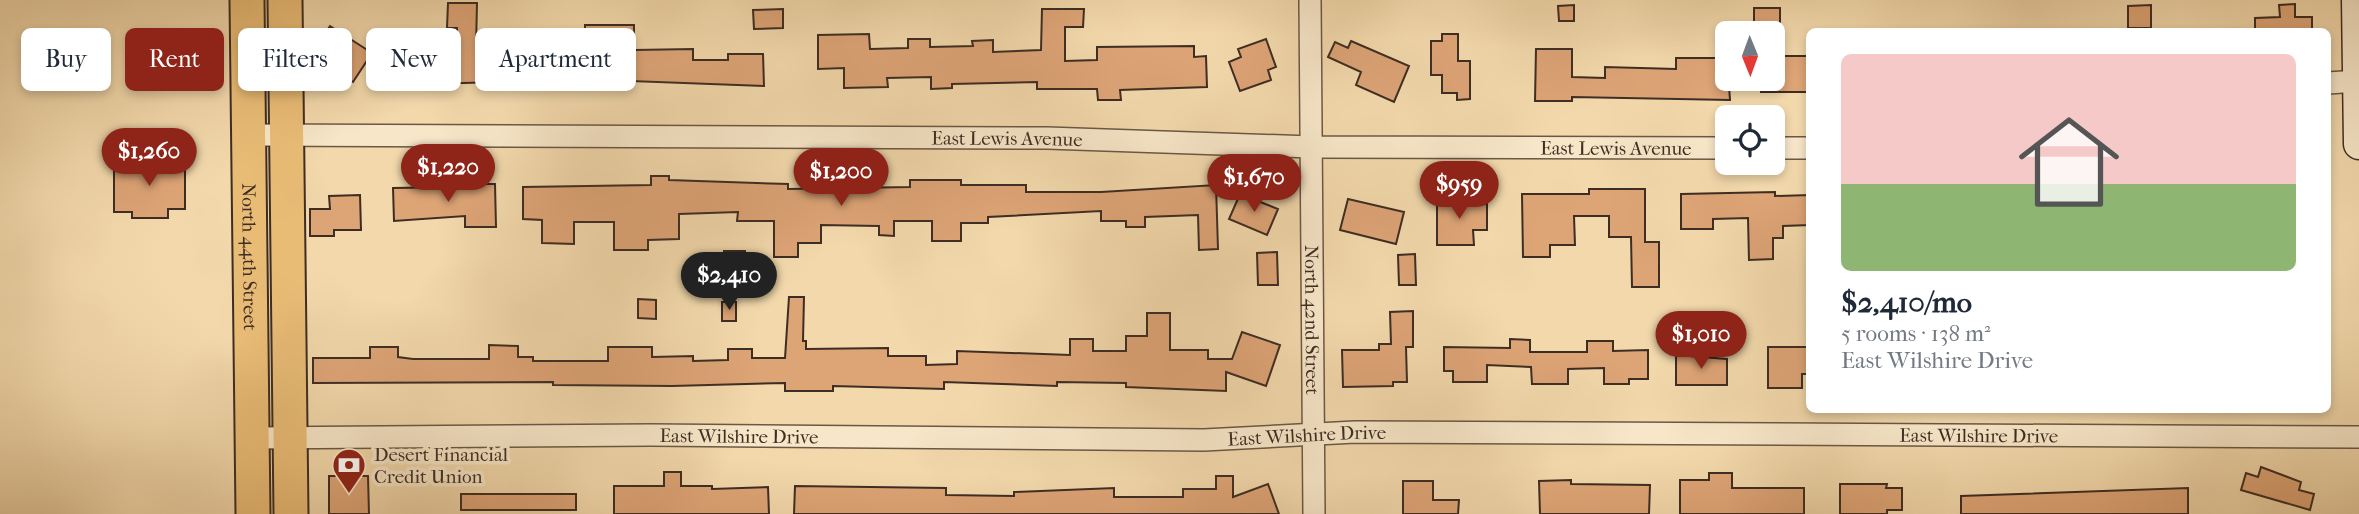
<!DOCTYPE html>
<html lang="en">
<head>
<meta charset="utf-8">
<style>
  body { margin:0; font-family:"IM FELL French Canon",serif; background:#f6f6f7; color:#1f2937; height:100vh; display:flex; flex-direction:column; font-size:26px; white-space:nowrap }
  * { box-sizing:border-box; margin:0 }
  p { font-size:23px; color:#747a83 }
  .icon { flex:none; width:38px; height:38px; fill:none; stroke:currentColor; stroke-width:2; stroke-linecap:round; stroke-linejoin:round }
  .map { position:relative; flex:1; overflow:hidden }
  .details { position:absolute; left:1806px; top:28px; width:525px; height:385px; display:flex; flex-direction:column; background:#fff; border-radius:10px; box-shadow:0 4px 10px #0003 }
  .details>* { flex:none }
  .guide { position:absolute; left:21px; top:28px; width:665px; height:63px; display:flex; gap:14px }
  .needle { width:46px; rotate:179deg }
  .buttons { position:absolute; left:1715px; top:21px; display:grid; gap:14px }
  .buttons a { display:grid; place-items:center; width:70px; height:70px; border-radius:10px; background:#fff; box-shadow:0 4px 10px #0003; font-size:35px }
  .price { position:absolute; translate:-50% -60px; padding:0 16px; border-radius:24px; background:#8f2418; color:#fff; font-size:23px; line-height:46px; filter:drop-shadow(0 2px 4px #0008) }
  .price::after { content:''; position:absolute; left:50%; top:42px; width:21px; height:16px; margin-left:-10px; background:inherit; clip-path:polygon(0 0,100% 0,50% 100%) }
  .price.active { background:#222; color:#fff }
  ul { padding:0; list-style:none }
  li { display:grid; align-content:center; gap:14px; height:371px; padding:0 35px }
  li+li { border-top:2px solid #e0e1e3 }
  li span { display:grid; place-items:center; height:217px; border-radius:10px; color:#555 }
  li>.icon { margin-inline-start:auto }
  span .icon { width:126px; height:126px; fill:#fffc; stroke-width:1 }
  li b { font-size:30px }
  .chip { padding:0 24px; border-radius:10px; background:#fff; box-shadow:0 4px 10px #0003; font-size:24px; line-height:63px }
  .chip.active { background:#8f2418; color:#fff }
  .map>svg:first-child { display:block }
</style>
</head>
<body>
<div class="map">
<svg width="2359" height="514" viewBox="0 0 2359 514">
  <rect width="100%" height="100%" fill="#f2d8ab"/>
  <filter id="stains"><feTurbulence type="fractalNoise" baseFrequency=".00286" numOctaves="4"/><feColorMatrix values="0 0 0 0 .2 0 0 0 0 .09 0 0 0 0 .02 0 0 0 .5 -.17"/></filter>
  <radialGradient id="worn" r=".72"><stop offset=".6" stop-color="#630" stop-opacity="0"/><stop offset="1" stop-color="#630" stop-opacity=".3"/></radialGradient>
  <path fill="#dda476" stroke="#3d2d23" stroke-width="2" d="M448,3H477L476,47H480V54H500V82L390,85V58H396V42H419V58H457V28H447Z
    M2295,4V17H2312V32H2255V18L2280,17L2279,5Z
    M1574,5V21H1559L1558,6Z
    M2151,5V28H2128V6Z
    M1754,8H1780V27H1754Z
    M783,9V28L754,29L753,10Z
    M1042,9H1084L1083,27H1065V61L1097,60V47L1194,46V57L1206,56L1207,87L1120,90L1121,100H1098L1097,89H1037V82L952,84V88L931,89V77L887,78L888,87L844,88V68L818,69V35L869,34L870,49L908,48V39H930V47L973,46L972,41L993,40V52L1041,50Z
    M585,25H634V50L693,49V60H728V54H763L764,86L604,80V88L527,85L528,38L585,39Z
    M330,26L372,53L353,82L310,55Z
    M1442,34H1458V61H1470V99L1457,100V93H1442V75H1431V41H1442Z
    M1266,39L1276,67L1268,70L1271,80L1240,91L1229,62L1241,57L1238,49Z
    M1351,41L1409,66L1394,102L1356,85L1361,72L1328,57L1335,42L1348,48Z
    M1536,49H1572V77L1605,78V67L1676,69V58H1727L1730,100L1572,97V101H1535Z
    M1773,56H1809L1810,92H1761V79H1773Z
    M185,160V209H168V218H132V212H114V161Z
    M651,176H669V180L788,184V189L910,187V180H961V185H1026V192H1101L1216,185L1218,249L1199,250L1198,215L1145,217V227H1126V221H1101V211L988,217V223H961V241H932V221H894V236L879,235V226L821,225V243H798V257H774V221H737L738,212L679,214V239L648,240V250H614V222H574V244L542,243V220L523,219V187L651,185Z
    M452,184H495L496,227H465V216L394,221L393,188L452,187Z
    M1589,189H1645V242H1659V287H1632L1631,237H1609V216H1574L1575,245H1550V257H1523L1522,194H1589Z
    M1775,192V196L1810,195V225L1783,226V238H1773V259L1749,260L1748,218L1713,219V229H1681V194Z
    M1240,194L1278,209L1267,235L1229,219Z
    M360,195L361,230H334V236H310V209H330L329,196Z
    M1437,195H1454V204H1487V230H1473L1474,245H1437Z
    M1348,199L1404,212L1396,244L1340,230Z
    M724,251H745V271H724Z
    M1277,252L1278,285H1258L1257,253Z
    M1415,254L1416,285H1399L1398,255Z
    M789,297H804L803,341H806V349L888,348V356H926V365L957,364V351L1070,355V339H1093V351H1126V336H1147V313H1170V350H1208V359H1232L1242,332L1280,345L1266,386L1226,372V391L1126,387V383L1057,382V386L944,382V389L833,386V391H785V383L672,386L553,385V382L313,383V358H370V347H398V357L413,359H489V345L518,346V357H533V361H608V347H652V357L693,356V361L728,360V349H752V358H785Z
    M638,299L656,300V319L638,318Z
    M722,302H736V321H722Z
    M1413,311V347H1406L1407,382H1393V386L1343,387L1342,350H1379V344H1391L1390,312Z
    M1510,339L1530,340V352H1587V341H1613V351L1648,350V379H1629V384H1604V368L1568,369V384H1532L1531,367L1487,365V382H1453V371H1444V347L1510,348Z
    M1768,347H1810V374H1802V388H1768Z
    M1676,355L1727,359V385H1676Z
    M2261,467L2301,482L2299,490L2314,494L2310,510L2241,490L2246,473L2258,477Z
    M664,472H681V486H712V489L768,487L769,514H614V486H664Z
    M1709,473H1732V488H1804V514H1680V480H1709Z
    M329,476H368L369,514H329Z
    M1216,476H1233V497L1268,484L1279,514H794L795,486L946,488V495L1014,496V492L1114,488V497H1183V489H1216Z
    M1571,480V484L1650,485L1649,514H1540L1539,481Z
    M1403,481H1433V500H1459L1458,514H1403Z
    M1840,484H1887L1886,488H1902V510H1887V514H1840Z
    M2188,488V514H1961V496Z
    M461,494H576V510H461Z"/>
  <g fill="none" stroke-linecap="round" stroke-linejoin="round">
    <defs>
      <g id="minor">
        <path id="s1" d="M1310,0L1314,514"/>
        <path d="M2328,83L2358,81"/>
        <path id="s2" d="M249,135L1047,138L1311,147L1727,148"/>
        <path d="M1773,148H1810"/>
        <path id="s3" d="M253,438L651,435L1204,440L1355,432L2359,437"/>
      </g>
      <path id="secondary" d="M2357,0L2359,144"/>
      <g id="primary">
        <path id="s4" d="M247,0L253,514"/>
        <path d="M285,0L291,514"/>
      </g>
    </defs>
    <use href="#minor" stroke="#6a5845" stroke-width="24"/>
    <use href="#secondary" stroke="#3d2d23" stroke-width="33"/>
    <use href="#primary" stroke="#3d2d23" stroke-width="37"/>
    <use href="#minor" stroke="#f7e6c8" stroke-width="21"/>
    <use href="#secondary" stroke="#f7e6c8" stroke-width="30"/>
    <use href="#primary" stroke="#e9bc76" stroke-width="33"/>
  </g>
  <defs>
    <symbol id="bank-pin" viewBox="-11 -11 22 30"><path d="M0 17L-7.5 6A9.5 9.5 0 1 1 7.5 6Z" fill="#8f2418" stroke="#f7e6c8"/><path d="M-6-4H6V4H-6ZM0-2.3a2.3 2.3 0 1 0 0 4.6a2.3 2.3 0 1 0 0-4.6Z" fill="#fff"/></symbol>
  </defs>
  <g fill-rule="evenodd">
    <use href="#bank-pin" x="330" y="446" width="38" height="52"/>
  </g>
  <g text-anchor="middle" stroke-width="7" stroke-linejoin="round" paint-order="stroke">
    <g font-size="19" fill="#3d2d23" stroke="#f7e6c8">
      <text dy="7" stroke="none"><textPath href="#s2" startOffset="758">East Lewis Avenue</textPath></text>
      <text dy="7" stroke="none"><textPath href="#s2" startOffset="1367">East Lewis Avenue</textPath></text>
      <text dy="7" stroke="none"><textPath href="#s4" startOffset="257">North 44th Street</textPath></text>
      <text dy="7" stroke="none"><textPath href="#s1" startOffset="320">North 42nd Street</textPath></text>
      <text dy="7" stroke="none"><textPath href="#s3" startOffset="1054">East Wilshire Drive</textPath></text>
      <text dy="7" stroke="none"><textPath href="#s3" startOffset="1726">East Wilshire Drive</textPath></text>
      <text dy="7" stroke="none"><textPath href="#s3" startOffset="486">East Wilshire Drive</textPath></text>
    </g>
    <g font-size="19" fill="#3d2d23" stroke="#f7e6c8" text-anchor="start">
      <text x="374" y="461">Desert Financial<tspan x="374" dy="22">Credit Union</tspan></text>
    </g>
  </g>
  <rect width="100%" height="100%" filter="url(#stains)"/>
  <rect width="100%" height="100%" fill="url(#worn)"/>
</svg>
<div class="buttons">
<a><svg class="needle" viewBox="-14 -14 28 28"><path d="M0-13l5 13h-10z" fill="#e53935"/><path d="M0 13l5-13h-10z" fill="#747a83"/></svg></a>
<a><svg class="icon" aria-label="locate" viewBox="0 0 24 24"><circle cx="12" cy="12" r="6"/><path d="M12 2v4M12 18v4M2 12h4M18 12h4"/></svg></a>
</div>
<b class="price" style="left:149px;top:188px">$1,260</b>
<b class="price" style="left:448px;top:204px">$1,220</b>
<b class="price" style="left:841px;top:208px">$1,200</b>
<b class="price" style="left:1254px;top:214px">$1,670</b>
<b class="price" style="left:1459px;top:221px">$959</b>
<b class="price active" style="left:729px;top:312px">$2,410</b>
<b class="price" style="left:1701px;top:371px">$1,010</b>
<div class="guide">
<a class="chip">Buy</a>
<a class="chip active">Rent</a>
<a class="chip">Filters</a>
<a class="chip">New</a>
<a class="chip">Apartment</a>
</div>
<section class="details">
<ul>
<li><span style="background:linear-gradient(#f6c9c9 60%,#8fb573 0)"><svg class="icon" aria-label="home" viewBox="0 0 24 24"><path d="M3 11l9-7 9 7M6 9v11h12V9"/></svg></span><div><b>$2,410/mo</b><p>5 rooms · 138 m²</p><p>East Wilshire Drive</p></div></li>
</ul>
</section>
</div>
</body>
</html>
